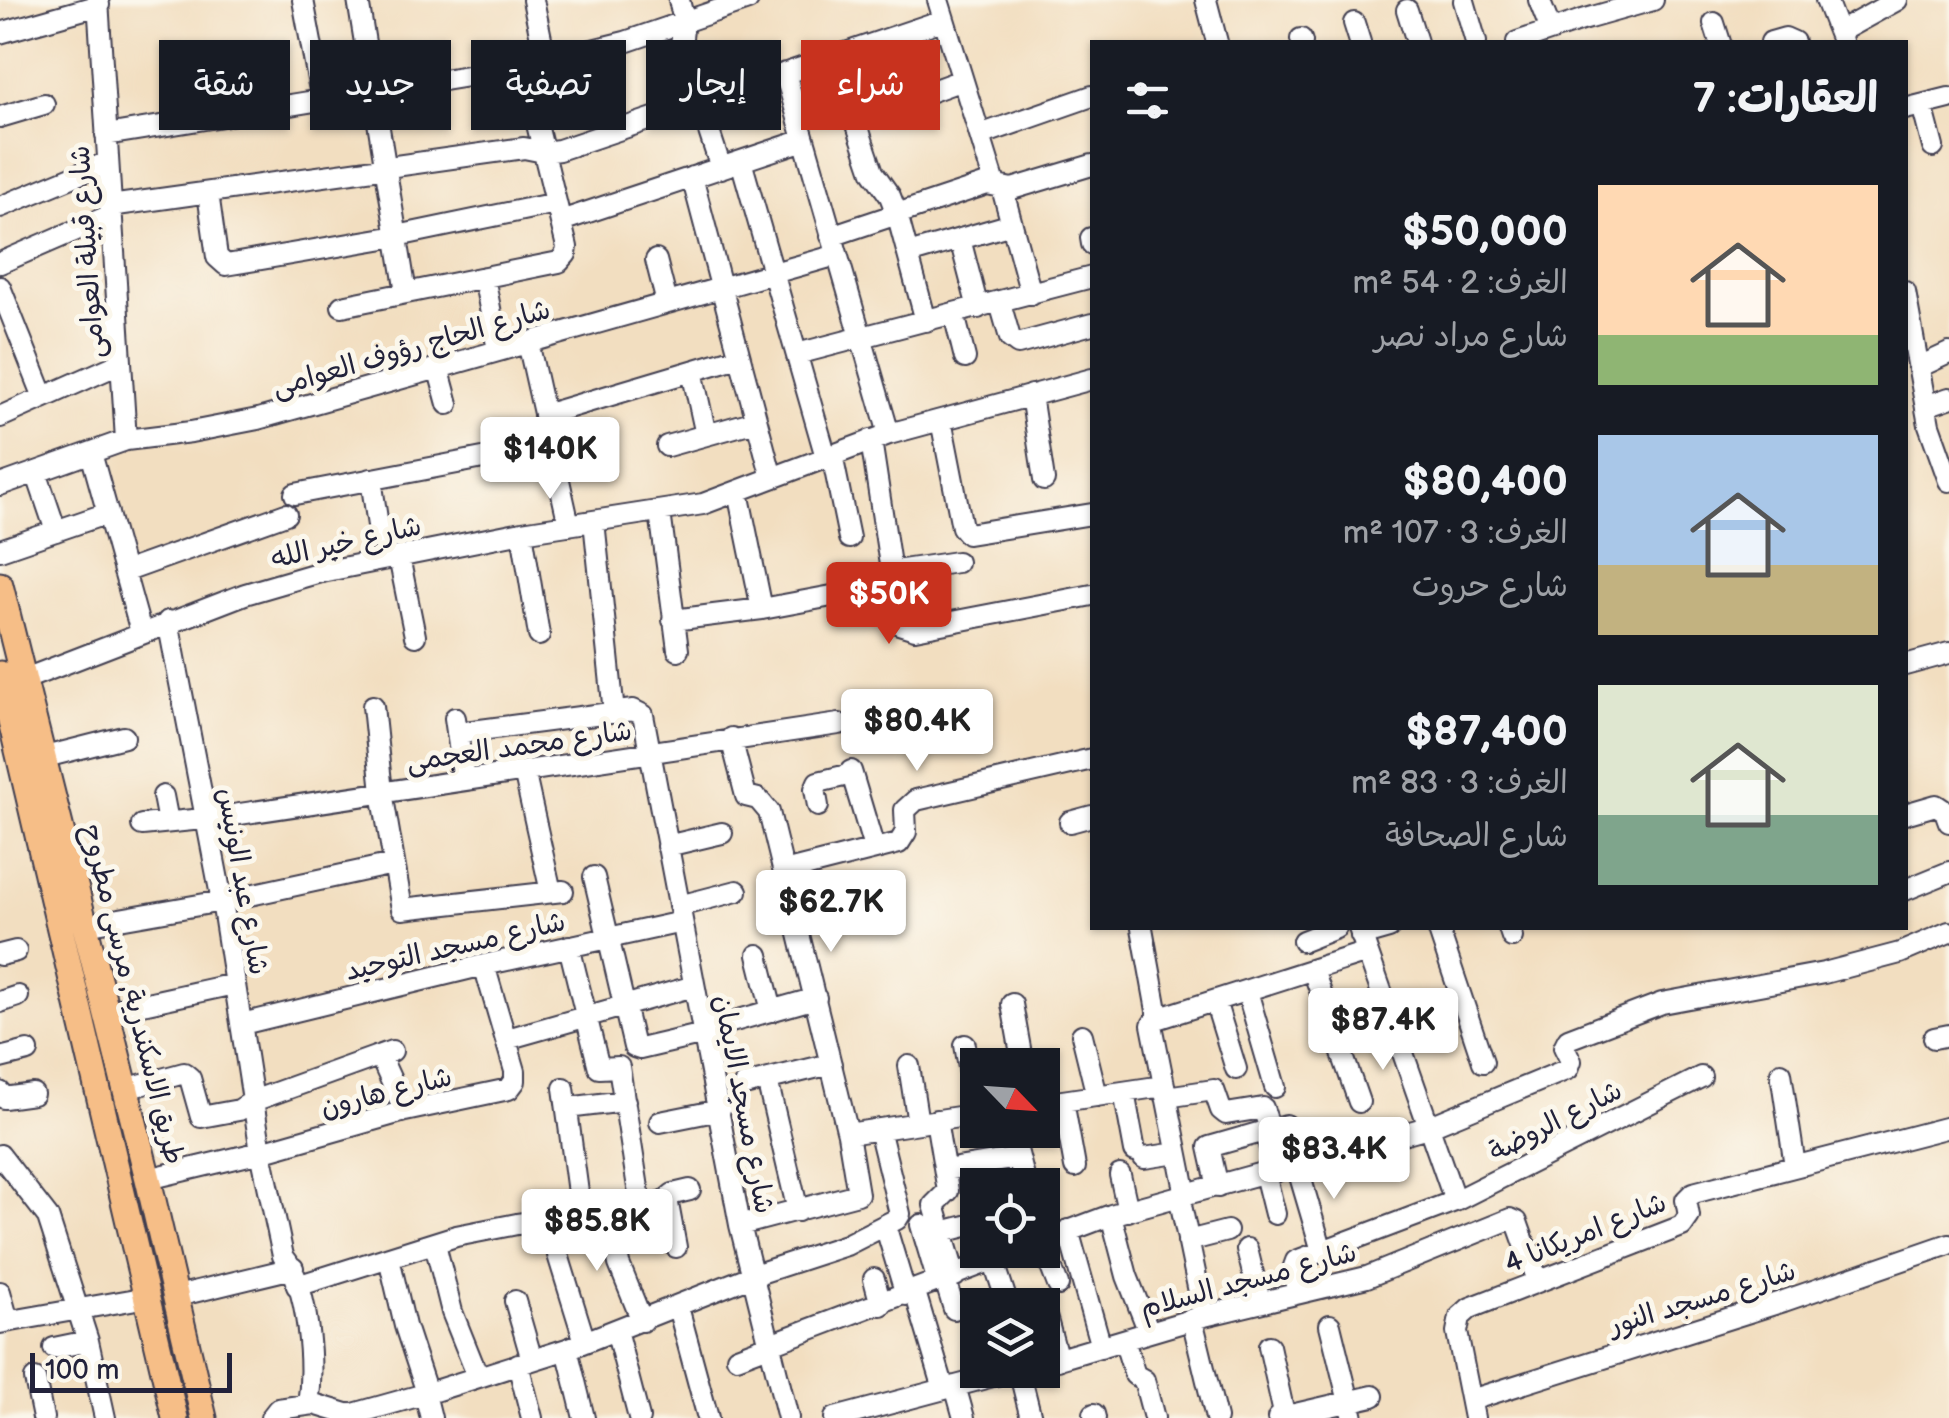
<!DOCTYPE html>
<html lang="ar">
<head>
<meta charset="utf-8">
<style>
  body { margin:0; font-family:"Balsamiq Sans","Playpen Sans Arabic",sans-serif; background:#20242c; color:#f1f3f6; direction:rtl; height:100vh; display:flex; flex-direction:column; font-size:38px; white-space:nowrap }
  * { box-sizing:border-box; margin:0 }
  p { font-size:32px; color:#9ea1a6 }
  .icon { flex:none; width:55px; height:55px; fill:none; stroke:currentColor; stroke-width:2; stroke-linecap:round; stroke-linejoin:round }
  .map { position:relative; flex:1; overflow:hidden; direction:ltr }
  .panel { position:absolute; left:1090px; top:40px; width:818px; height:890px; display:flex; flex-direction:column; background:#171b24; border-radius:0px; box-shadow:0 2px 8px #0004; direction:rtl }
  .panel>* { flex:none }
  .hud { position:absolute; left:30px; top:40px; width:910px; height:90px; direction:rtl; display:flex; gap:20px }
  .needle { width:65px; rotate:115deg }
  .fabs { position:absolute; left:960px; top:1048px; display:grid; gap:20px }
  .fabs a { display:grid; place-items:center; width:100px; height:100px; border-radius:0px; background:#171b24; box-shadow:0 2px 8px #0004; font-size:50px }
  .scale { position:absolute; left:30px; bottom:25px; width:202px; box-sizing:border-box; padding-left:10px; border:5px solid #22223b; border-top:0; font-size:28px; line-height:35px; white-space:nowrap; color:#22223b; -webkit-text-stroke:8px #fbf7ec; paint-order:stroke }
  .price { position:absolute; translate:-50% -85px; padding:0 22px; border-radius:10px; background:#fff; color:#222; font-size:32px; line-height:65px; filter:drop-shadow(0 2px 5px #0008) }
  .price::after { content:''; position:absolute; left:50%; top:60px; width:30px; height:22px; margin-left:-15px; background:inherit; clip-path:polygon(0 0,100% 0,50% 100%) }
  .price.current { background:#c8321e; color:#fff }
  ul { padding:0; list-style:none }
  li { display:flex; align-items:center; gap:30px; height:250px; padding:0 30px }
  li span { display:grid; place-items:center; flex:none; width:280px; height:200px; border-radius:0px; color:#555 }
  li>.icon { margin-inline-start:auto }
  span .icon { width:120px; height:120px; fill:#fffc; stroke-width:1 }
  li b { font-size:42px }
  h2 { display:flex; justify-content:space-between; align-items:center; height:120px; padding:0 30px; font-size:42px }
  .tag { padding:0 35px; border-radius:0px; background:#171b24; box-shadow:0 2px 8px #0004; font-size:35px; line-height:90px }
  .tag.current { background:#c8321e; color:#fff }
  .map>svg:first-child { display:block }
</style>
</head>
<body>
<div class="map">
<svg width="1949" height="1418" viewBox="0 0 1949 1418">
  <rect width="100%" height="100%" fill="#fbf7ec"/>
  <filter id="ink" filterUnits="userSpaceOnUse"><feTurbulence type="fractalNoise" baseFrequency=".01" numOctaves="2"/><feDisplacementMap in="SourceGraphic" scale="20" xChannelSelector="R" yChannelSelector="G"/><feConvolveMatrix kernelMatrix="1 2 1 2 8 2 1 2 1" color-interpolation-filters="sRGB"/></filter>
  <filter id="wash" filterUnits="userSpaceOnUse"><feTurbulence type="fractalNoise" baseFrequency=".0048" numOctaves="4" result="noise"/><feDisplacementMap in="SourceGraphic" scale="40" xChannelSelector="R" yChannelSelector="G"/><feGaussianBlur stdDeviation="2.25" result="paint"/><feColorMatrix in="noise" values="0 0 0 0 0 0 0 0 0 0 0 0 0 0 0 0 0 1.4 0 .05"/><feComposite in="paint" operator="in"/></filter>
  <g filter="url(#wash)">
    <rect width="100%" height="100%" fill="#f2dec0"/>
  </g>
  <g filter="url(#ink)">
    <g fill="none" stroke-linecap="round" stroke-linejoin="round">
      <defs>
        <path id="minor" d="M98,0L126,440
          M303,0L322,101
          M358,0L406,293
          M533,0L546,62
          M679,0L684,21L681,46L721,168
          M938,0L995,184
          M1206,0L1217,42
          M1539,0L1551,30
          M1826,0L1842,41
          M1464,1L1476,42
          M1407,10L1417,42
          M1354,23L1360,42
          M1714,23L1720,42
          M1839,32L1897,0
          M0,33L99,5
          M1301,39L1302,42
          M1517,42L1582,20L1653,0
          M1771,42L1785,38L1794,42
          M834,57L873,172L890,196L897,214L926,321
          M785,73L889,434
          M1922,105L1933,147
          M1905,109L1949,98
          M0,117L44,104
          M855,119L962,80
          M106,135L523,67L625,42L748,0
          M980,135L1092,96
          M741,161L826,457
          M692,177L772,478
          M1002,188L1031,294
          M208,193L217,257L226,265L397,236L556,203
          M110,206L524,148L544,152L559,150L943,20
          M0,207L108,162
          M561,221L804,140
          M831,236L987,184L1012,189L1092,165
          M1091,238L1092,244
          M960,239L978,308
          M908,254L1012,224
          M656,260L667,303
          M0,263L111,215
          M484,277L498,350
          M0,287L43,395
          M1905,292L1929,425L1949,481
          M1000,303L1010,338L1018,344L1092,324
          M342,306L559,262L566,254L567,247L523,67
          M954,314L965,358
          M528,342L569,525
          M797,354L1092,277
          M438,367L448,404
          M1919,367L1949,353
          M692,371L706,435
          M1031,395L1044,480
          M1926,406L1949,398
          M544,415L739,357
          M0,417L121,363
          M941,420L962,527L968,534L1092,514
          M871,440L899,624L915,629L1092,595
          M667,446L756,421
          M91,453L141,632
          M832,455L849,538
          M36,472L56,531
          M371,479L380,539
          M0,485L126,440L191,432L258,419L837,255
          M738,492L762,609
          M295,494L551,445
          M660,512L678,650
          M594,521L614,713
          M522,532L539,635
          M0,550L108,513
          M399,557L415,636
          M124,572L286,514
          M889,572L957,562
          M673,620L762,609L891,585
          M168,621L222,901L261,1152L283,1256C309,1286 314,1366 308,1405
          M1905,665L1949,653
          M25,679L245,594L317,573L522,532L703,504L889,434L1092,379
          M373,706L382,792L402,909L563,891
          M455,718L464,780
          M457,733L633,710L643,715L740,1225L788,1418
          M731,738L746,796L758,799L769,812L848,1134L858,1194L740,1225
          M45,757L124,737
          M524,771L551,892
          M851,771L874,848
          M163,796L168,822
          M818,806L815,789L818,782L852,774
          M1905,814L1936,805L1945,811L1949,822
          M1070,822L1092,816
          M142,825L213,818L839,724
          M667,846L722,833
          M784,872L899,843L906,832L905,810L916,800L1092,759
          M594,877L634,1047L640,1049L704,1034
          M1905,890L1949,872
          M679,906L737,891
          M85,925L222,901L393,864
          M1142,928L1158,1016L1152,1025L1185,1190L1181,1205L1204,1316
          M1359,928L1455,1201
          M1438,928L1483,1062
          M1509,928L1512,937
          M1361,936L1389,928
          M1303,941L1336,928
          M569,946L599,1068L619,1067L641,1207
          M0,955L16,951
          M758,955L772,1011
          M1313,970L1359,1102
          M1247,991L1275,1087
          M1215,1001L1236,1069
          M0,1002L18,996
          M1012,1004L1023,1065
          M106,1012L234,984
          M1157,1019L1367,952
          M242,1024L484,965L682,922
          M1393,1025L1430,1012
          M703,1030L816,998
          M1082,1035L1097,1096
          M1934,1038L1949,1035
          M507,1039L694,986
          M965,1045L977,1114
          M380,1056L405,1111
          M0,1058L28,1051
          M909,1066L918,1123
          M1781,1073L1795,1166
          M767,1080L798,1211
          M744,1085L831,1064
          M564,1088L581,1215
          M125,1089L184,1073L190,1078L201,1117L239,1110L253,1101L392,1051
          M0,1092L4,1098L33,1094
          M1124,1092L1135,1151
          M1166,1097L1214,1090L1221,1110L1226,1114L1263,1108L1270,1129
          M1063,1101L1075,1167
          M1042,1104L1163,1086
          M567,1108L625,1101
          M936,1120L948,1191L934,1205L955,1276
          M660,1122L720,1110
          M1012,1130L1026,1185
          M1266,1131L1275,1172
          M848,1134L978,1114
          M0,1155L48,1217L88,1341L105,1418
          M1144,1158L1177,1153
          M1297,1166L1322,1251
          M945,1170L1018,1158
          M1265,1174L1275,1214
          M1120,1175L1128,1211
          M148,1179L261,1152L405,1111L509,1089L515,1081V1071L484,965
          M1218,1187L1209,1147L1286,1125
          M976,1194L978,1202
          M667,1199L676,1247
          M610,1211L619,1264L642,1321
          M1111,1215L1127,1276L1149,1332
          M556,1218L558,1255L585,1342
          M885,1225L906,1295
          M921,1225L938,1282
          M1068,1230L1101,1347
          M942,1232L978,1223
          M1042,1241L1111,1215L1428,1127L1568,1069L1571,1061L1564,1047L1568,1039L1662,1003L1824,973L1900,953L1949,932
          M1188,1241L1227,1231
          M435,1244L452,1312L478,1377
          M1042,1244L1058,1285
          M1247,1249L1260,1302
          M990,1250L1008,1305
          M389,1258L405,1326L427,1393
          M874,1279L881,1305
          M945,1280L954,1309
          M297,1286L456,1236L517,1224L660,1205L673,1194L690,1190
          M0,1292L8,1321
          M915,1292L944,1389
          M1299,1293L1292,1272L1296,1261L1455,1201L1701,1077
          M177,1296L293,1268
          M515,1301L532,1360
          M678,1307L708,1418
          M1044,1309L1058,1360
          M1192,1319L1216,1418
          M0,1323L148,1297
          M1330,1325L1353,1418
          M616,1330L639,1418
          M1124,1340L1135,1375L1144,1380L1154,1418
          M1269,1346L1285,1418
          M54,1348L88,1341
          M567,1349L584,1418
          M737,1357L1019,1250
          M518,1364L532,1418
          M1042,1364L1204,1316L1367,1277L1510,1219L1517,1222L1538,1281
          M1019,1370L1031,1418
          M35,1379L43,1418
          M955,1386L964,1418
          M425,1394L431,1418
          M1471,1400L1784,1301L1949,1244
          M1094,1414L1095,1418
          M271,1418L278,1409L314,1404L350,1415L425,1394L567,1349L754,1275L846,1245L897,1219L900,1214L879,1129
          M835,1418L1016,1370
          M1278,1418L1373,1396
          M1474,1418L1457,1332L1460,1317L1470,1308L1682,1226L1689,1216L1686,1200L1693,1193L1949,1127"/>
        <path id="major" d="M0,585L148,1179L204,1418
          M0,674L175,1418"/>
      </defs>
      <use href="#minor" stroke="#413e4f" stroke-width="24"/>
      <use href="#major" stroke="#413e4f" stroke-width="29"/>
      <use href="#minor" stroke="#fff" stroke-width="20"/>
      <use href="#major" stroke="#f6be87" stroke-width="25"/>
    </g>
  </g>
  <g text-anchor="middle" stroke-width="10" stroke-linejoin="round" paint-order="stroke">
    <g font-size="28" fill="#22223b" stroke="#fbf7ec">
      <text transform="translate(86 252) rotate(-94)" y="10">شارع قبيلة العوامى</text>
      <text transform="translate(411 347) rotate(-16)" y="10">شارع الحاج رؤوف العوامى</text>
      <text transform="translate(346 541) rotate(-13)" y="10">شارع خير الله</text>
      <text transform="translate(519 745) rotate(-8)" y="10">شارع محمد العجمى</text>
      <text transform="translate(244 881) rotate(80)" y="10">شارع عبد الونيس</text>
      <text transform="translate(455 945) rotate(-13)" y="10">شارع مسجد التوحيد</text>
      <text transform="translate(134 994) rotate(76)" y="10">طريق الاسكندرية, مرسى مطروح</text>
      <text transform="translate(386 1091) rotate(-14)" y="10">شارع هارون</text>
      <text transform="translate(745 1104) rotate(79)" y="10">شارع مسجد الايمان</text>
      <text transform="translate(1555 1120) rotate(-27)" y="10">شارع الروضة</text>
      <text transform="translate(1585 1232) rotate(-22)" y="10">شارع امريكانا 4</text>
      <text transform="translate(1248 1279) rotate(-15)" y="10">شارع مسجد السلام</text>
      <text transform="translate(1702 1297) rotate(-17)" y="10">شارع مسجد النور</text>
    </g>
  </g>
</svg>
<div class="fabs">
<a><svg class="needle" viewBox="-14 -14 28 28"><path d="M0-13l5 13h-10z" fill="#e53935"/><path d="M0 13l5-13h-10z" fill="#9ea1a6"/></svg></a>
<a><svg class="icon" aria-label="locate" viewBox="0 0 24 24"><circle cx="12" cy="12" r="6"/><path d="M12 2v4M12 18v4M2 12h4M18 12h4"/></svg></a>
<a><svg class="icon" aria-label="layers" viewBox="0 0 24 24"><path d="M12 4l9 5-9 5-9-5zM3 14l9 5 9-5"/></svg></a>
</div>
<div class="scale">100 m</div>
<b class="price" style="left:550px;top:502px">$140K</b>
<b class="price current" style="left:889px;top:647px">$50K</b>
<b class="price" style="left:917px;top:774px">$80.4K</b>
<b class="price" style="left:831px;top:955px">$62.7K</b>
<b class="price" style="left:1383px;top:1073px">$87.4K</b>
<b class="price" style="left:1334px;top:1202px">$83.4K</b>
<b class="price" style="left:597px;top:1274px">$85.8K</b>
<div class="hud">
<a class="tag current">شراء</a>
<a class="tag">إيجار</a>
<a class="tag">تصفية</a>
<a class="tag">جديد</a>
<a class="tag">شقة</a>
</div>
<section class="panel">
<h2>العقارات: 7<svg class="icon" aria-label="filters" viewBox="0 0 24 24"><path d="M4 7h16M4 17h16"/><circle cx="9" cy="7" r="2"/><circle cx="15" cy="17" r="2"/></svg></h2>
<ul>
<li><span style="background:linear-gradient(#ffd9b3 75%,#8fb573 0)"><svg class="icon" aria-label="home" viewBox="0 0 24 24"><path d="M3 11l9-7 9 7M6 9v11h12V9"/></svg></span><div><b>$50,000</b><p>الغرف: 2 · 54 m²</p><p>شارع مراد نصر</p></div></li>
<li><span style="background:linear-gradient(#a9c7e8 65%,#c2b280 0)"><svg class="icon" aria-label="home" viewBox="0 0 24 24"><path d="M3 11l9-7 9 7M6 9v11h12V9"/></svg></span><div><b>$80,400</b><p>الغرف: 3 · 107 m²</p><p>شارع حروت</p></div></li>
<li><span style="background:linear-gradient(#dfe7d0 65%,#7fa58c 0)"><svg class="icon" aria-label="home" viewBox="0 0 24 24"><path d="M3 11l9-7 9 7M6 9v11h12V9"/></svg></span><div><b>$87,400</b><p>الغرف: 3 · 83 m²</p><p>شارع الصحافة</p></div></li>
</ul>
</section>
</div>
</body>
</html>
